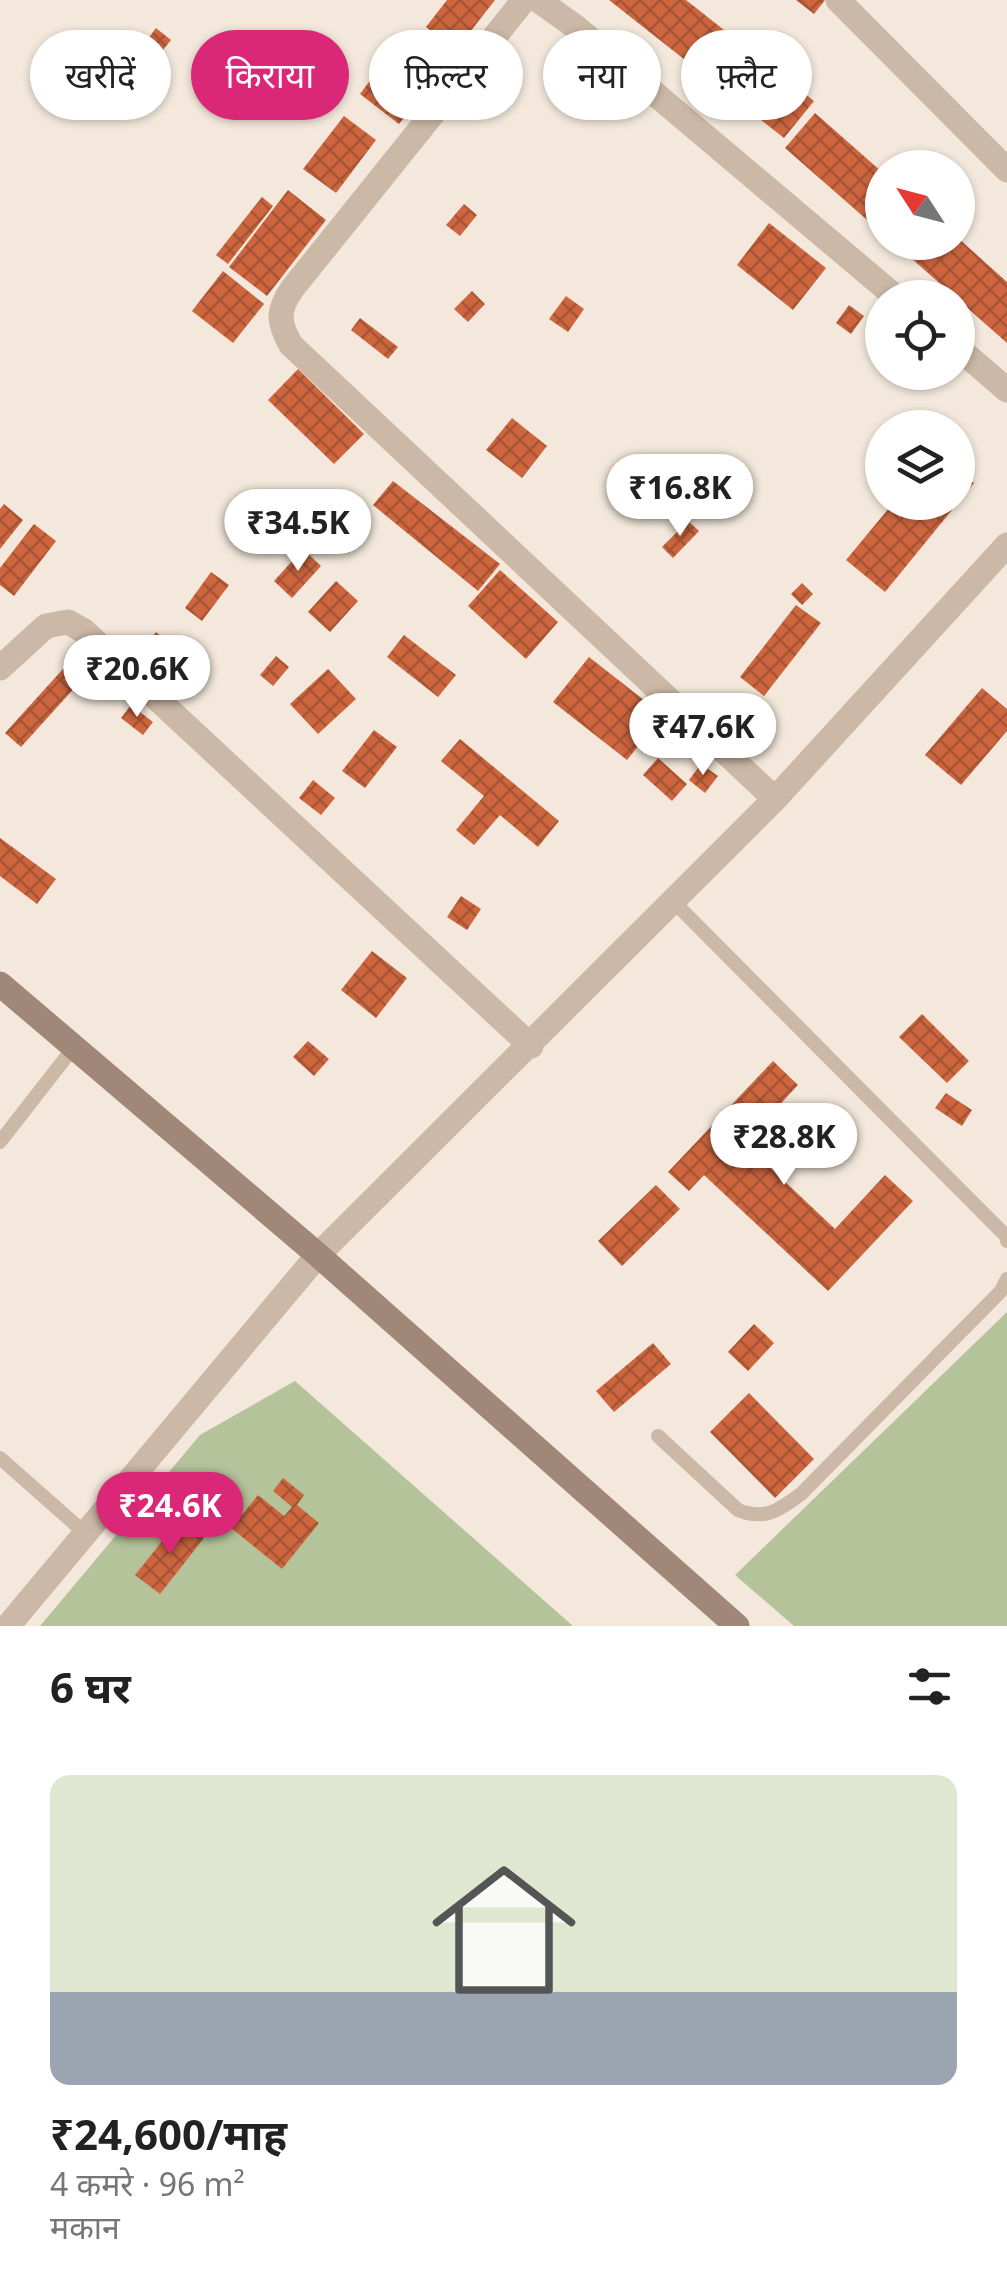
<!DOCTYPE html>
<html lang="hi">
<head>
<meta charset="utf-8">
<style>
  body { margin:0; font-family:"Noto Sans","Noto Sans Devanagari",sans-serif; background:#f2f2f2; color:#222; height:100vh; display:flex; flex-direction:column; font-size:38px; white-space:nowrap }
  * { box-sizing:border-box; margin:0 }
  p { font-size:32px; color:#767676 }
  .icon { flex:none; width:55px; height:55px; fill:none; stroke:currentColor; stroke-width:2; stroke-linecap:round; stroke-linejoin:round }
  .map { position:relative; height:1626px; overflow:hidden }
  .panel { display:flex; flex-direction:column; background:#fff; flex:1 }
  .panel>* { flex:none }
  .hud { position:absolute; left:30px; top:30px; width:948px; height:90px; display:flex; gap:20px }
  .needle { width:65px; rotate:306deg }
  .tools { position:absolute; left:865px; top:150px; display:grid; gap:20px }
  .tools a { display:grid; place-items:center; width:110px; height:110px; border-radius:50%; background:#fff; box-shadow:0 2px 8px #0004; font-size:50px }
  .price { position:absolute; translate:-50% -85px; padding:0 22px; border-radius:35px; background:#fff; color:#222; font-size:32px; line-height:65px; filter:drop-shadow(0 2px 5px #0008) }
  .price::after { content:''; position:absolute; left:50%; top:60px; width:30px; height:22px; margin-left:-15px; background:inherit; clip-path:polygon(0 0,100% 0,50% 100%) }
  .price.on { background:#db2777; color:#fff }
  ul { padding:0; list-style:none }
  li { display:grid; align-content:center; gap:20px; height:530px; padding:0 50px }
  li+li { border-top:2px solid #e0e0e0 }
  li span { display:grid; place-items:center; height:310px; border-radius:20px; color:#555 }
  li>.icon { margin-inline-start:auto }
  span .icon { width:180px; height:180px; fill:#fffc; stroke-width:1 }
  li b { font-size:42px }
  h2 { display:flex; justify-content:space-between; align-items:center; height:120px; padding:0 50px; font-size:42px }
  .pill { padding:0 35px; border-radius:45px; background:#fff; box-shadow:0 2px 8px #0004; font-size:35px; line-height:90px }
  .pill.on { background:#db2777; color:#fff }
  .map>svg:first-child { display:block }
</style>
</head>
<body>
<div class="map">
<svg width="1007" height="1626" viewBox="0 0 1007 1626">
  <defs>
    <pattern id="building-cross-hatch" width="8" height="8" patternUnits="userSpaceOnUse" patternTransform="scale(2.5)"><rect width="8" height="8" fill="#cd663f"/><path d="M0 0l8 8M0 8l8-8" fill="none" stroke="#a75435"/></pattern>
  </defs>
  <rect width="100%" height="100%" fill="#f3e8db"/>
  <path fill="#b4c39a" d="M1007,1312V1626H794L735,1575Z
    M295,1381L573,1626H40L200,1435Z"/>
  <path fill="url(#building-cross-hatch)" d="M447,0H495L456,50L426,27Z
    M609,0H686L814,101L784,138Z
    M796,0H825L814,14Z
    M156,28L171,40L147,70L133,59Z
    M384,62L424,93L399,124L360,94Z
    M421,62L432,75L418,87L407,74Z
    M815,113L882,172V233L785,148Z
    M344,116L376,140L336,193L303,169Z
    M288,190L326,220L267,296L229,267Z
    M262,197L273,206L228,264L216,255Z
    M464,204L477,215L460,236L446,225Z
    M769,223L826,268L793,310L737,265Z
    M958,238L1007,282V343L893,242H958Z
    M223,271L264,304L233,343L192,311Z
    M472,291L485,304L468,322L454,309Z
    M566,296L584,309L568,332L549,319Z
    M849,305L864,316L851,334L836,323Z
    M360,318L398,347L388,359L351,330Z
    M298,369L364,434L334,464L268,400Z
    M512,418L547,446L522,478L486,450Z
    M958,470L974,483L885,592L846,560L894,502H958Z
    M393,481L500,564L478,591L373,505Z
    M4,504L23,520L0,549V509Z
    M688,521L699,531L673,558L662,547Z
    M34,524L56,541L14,596L0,585V568Z
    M303,549L321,566L292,598L274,581Z
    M500,570L558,622L526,659L468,606Z
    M211,572L229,585L202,621L185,608Z
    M336,581L358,601L330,632L308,612Z
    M802,583L813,594L802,605L791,594Z
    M796,605L821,623L764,696L740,677Z
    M156,632L203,669L186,690L140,653Z
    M404,635L456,675L438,697L387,657Z
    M91,638L107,652L21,747L5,733Z
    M276,656L289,667L273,686L260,675Z
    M589,657L663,715L627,760L553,702Z
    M328,669L356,699L318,734L290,704Z
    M982,688L1007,709V731L961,785L925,755Z
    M131,705L153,722L143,735L121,718Z
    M374,730L397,747L365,788L342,771Z
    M460,739L559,821L538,847L500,815L474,845L456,830L484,796L441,761Z
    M658,758L687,784L672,801L643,775Z
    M701,764L718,776L705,793L689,780Z
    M313,780L335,798L321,815L299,798Z
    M0,838L56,879L37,904L0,876Z
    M461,896L481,909L467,930L447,917Z
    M372,951L407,978L376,1018L341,990Z
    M922,1014L969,1061L947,1083L899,1037Z
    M308,1041L329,1059L314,1076L293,1057Z
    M773,1061L798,1085L744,1143L835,1229L885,1175L913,1201L828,1291L704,1175L689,1191L668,1172Z
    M946,1093L972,1110L962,1126L935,1108Z
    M656,1185L680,1209L622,1266L598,1241Z
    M754,1324L774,1343L748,1371L728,1352Z
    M653,1343L671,1364L614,1412L596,1391Z
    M749,1393L814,1459L775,1498L710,1432Z
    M283,1478L304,1495L297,1505L319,1523L282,1569L231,1528L258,1495L284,1516L292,1507L273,1491Z
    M180,1519L204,1538L160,1594L135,1575Z"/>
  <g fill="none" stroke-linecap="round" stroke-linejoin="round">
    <path stroke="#ccb8a6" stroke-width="14" d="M672,900L1006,1236L1007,1241
      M0,1142L74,1047
      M658,1436L738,1510C765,1521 779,1510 801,1494L1001,1291L1007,1279
      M0,1458L85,1533"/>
    <path stroke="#ccb8a6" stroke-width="25" d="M524,0L292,289C277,311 278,322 291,345L775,799
      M538,0L577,28L897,298
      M838,0L1007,170
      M958,348L1007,390
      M0,668L46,626L68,622L84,631L531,1046
      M8,1626L318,1255L775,799L1007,545"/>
    <path stroke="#a08777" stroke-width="25" d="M0,984L318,1255L737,1626"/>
  </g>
</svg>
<div class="tools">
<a><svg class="needle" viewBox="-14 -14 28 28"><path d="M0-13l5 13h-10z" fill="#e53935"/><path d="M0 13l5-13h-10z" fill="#767676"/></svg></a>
<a><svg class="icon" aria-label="locate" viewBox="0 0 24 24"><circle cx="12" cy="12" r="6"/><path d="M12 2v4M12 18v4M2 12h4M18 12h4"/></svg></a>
<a><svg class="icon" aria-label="layers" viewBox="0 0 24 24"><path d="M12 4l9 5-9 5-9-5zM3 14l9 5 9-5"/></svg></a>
</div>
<b class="price" style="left:680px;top:539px">₹16.8K</b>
<b class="price" style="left:298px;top:574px">₹34.5K</b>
<b class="price" style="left:137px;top:720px">₹20.6K</b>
<b class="price" style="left:703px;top:778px">₹47.6K</b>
<b class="price" style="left:784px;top:1188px">₹28.8K</b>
<b class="price on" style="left:170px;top:1557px">₹24.6K</b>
<div class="hud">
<a class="pill">खरीदें</a>
<a class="pill on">किराया</a>
<a class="pill">फ़िल्टर</a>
<a class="pill">नया</a>
<a class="pill">फ़्लैट</a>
</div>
</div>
<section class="panel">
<h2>6 घर<svg class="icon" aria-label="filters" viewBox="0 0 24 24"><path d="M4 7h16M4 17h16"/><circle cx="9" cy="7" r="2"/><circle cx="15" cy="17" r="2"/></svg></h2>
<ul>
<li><span style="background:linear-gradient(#dfe7d0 70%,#9aa5b1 0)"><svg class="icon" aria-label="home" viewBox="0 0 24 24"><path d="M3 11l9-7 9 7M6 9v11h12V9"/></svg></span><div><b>₹24,600/माह</b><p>4 कमरे · 96 m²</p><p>मकान</p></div></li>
</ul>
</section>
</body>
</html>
